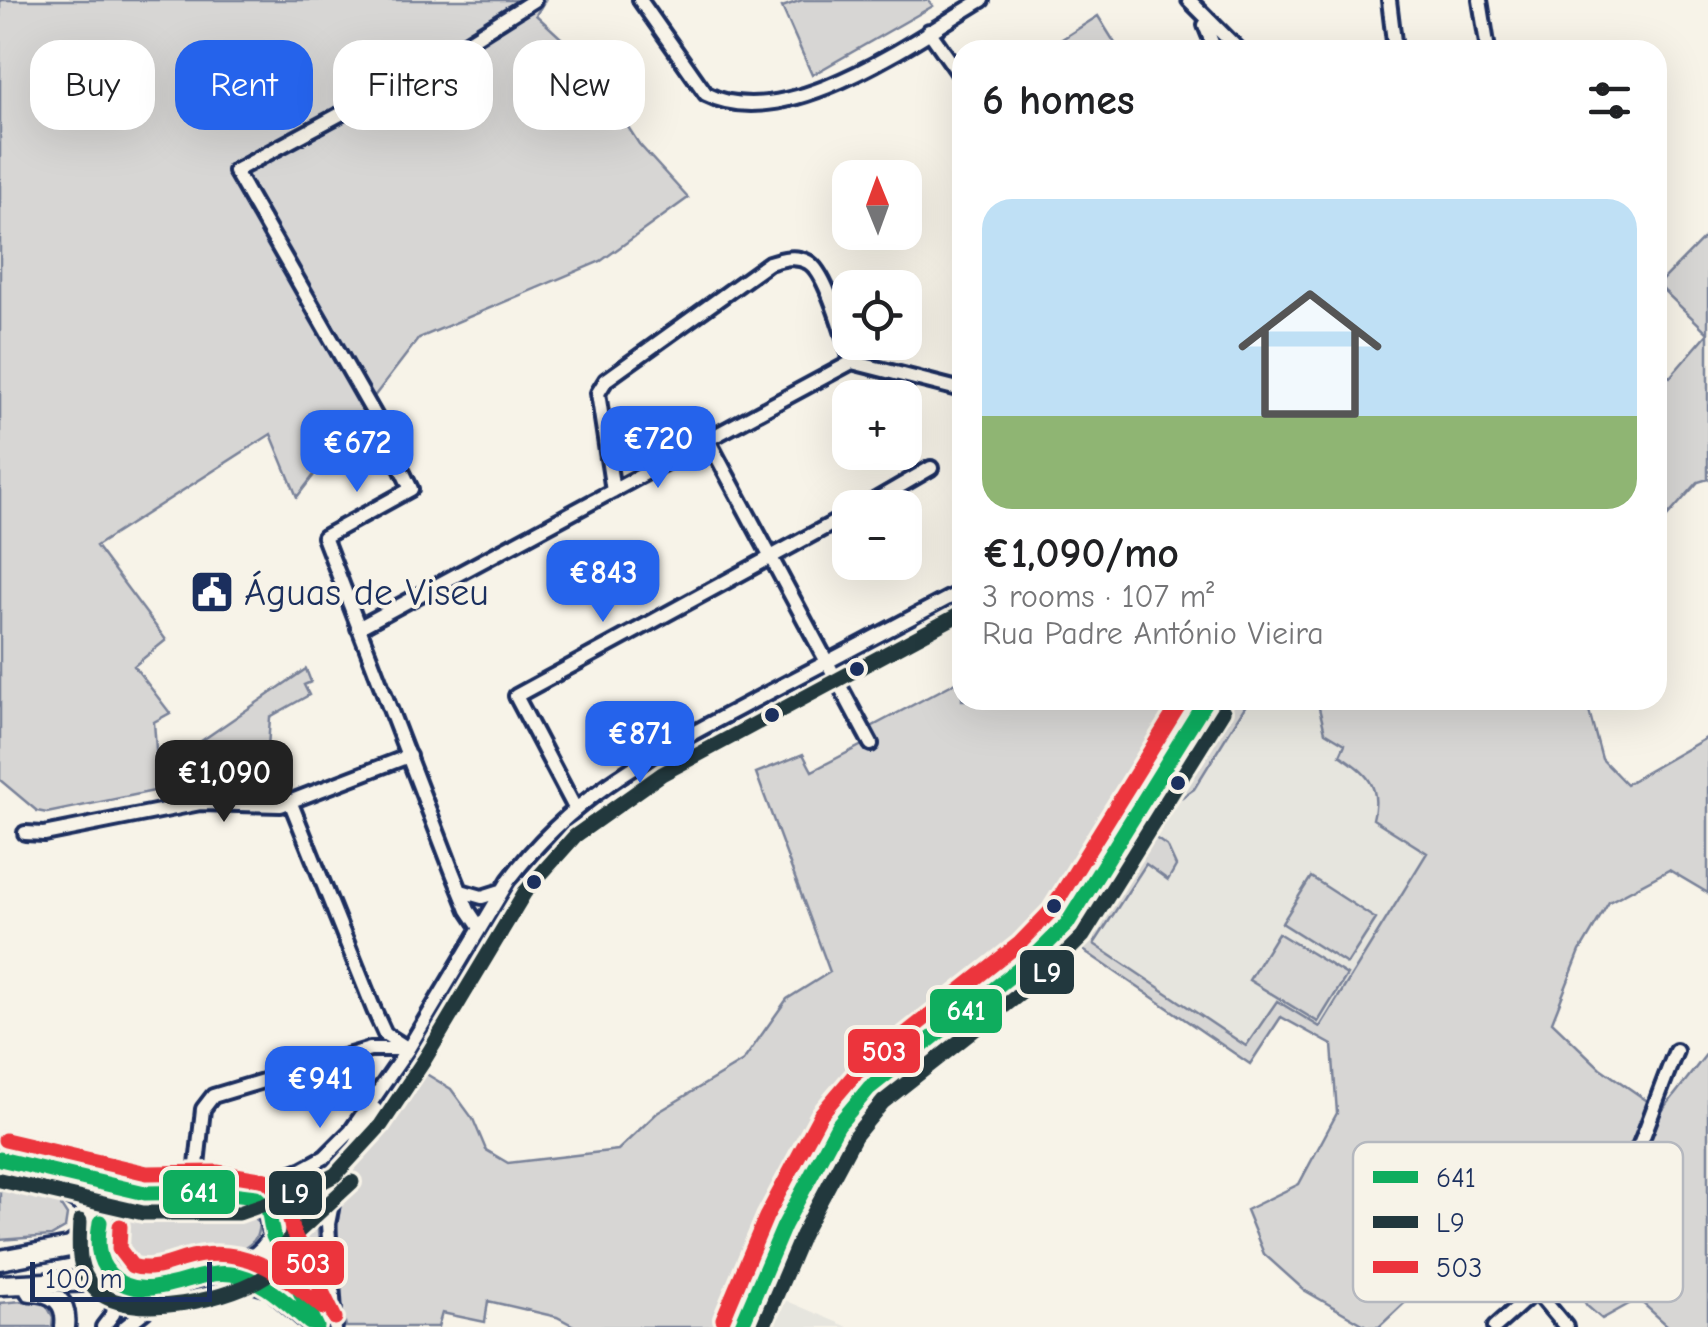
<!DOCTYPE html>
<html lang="en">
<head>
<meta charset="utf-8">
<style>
  body { margin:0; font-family:"Comic Neue",sans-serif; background:#f6f6f6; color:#202124; height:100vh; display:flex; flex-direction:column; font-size:38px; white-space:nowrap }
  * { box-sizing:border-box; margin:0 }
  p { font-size:32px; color:#757577 }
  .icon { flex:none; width:55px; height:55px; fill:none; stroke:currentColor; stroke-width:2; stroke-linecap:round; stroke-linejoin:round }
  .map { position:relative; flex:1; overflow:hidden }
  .side { position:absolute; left:952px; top:40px; width:715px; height:670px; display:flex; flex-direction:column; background:#fff; border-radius:30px; box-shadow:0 10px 40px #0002 }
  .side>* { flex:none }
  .banner { position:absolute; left:30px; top:40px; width:772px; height:90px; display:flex; gap:20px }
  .needle { width:65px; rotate:359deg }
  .fabs { position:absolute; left:832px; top:160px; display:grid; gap:20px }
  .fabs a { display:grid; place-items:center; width:90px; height:90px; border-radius:20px; background:#fff; box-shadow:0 10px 40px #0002; font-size:50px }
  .scale { position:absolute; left:30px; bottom:25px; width:182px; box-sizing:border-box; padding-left:10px; border:5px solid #1b2f5e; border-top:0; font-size:28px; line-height:35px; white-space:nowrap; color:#1b2f5e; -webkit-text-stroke:8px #f7f3e8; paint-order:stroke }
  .price { position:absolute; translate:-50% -85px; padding:0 22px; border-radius:20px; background:#2563eb; color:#fff; font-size:32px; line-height:65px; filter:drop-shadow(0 2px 5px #0008) }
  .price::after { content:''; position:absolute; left:50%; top:60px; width:30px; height:22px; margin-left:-15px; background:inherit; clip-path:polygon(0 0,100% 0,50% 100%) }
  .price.current { background:#222; color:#fff }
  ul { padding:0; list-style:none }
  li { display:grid; align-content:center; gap:20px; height:530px; padding:0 30px }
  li+li { border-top:2px solid #e0e0e0 }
  li span { display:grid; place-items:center; height:310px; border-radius:30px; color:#555 }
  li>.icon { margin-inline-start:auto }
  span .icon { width:180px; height:180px; fill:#fffc; stroke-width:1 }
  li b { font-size:42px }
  h2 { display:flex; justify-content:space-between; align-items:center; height:120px; padding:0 30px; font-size:42px }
  .tag { padding:0 35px; border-radius:30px; background:#fff; box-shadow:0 10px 40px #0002; font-size:35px; line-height:90px }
  .tag.current { background:#2563eb; color:#fff }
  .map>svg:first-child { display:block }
</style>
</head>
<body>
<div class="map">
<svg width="1708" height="1327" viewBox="0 0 1708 1327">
  <rect width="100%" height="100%" fill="#f7f3e8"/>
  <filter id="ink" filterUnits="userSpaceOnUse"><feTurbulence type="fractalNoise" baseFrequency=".01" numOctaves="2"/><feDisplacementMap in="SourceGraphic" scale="20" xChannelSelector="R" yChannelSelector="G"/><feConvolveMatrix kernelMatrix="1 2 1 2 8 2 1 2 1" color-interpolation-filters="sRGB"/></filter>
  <g filter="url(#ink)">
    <path fill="#e6e5de" d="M1231,700H1336L1399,772L1451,843L1332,1045L1281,1017L1250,1064L1070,941L1088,917L1094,921L1158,822L1164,821L1171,810L1168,805Z
      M773,1295L848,1327H754Z"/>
    <path fill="#d7d6d4" stroke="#798299" stroke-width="2.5" d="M0,0H545L536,15L585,60L639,144L688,198L601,261L419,338L297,497L271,434L96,546L166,640L134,666L170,713L154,722L159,790L47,813L37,811L0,780Z
      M802,0H928L933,6L812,75L782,7Z
      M1098,16L1118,48L1045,50Z
      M1708,234V479L1698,482L1658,527V370L1670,377L1708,333L1658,285Z
      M306,669L311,682L304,685L309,695L270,717L265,796L201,797L194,781L197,744Z
      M962,679V700H1180L1036,932L873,1063L825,1115L789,1166L718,1327H576L557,1317L488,1301L485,1322L442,1313L438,1327H346C323,1224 341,1160 403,1077L423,1072L451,1089L473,1119L486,1150L508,1163L618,1150L657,1113L743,1061L787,999L830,972L756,773L803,754L812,771L862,745L856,735Z
      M1231,700H1249L1194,789L1169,806Z
      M1317,700H1586L1602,759L1626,784L1708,737V893L1669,870L1609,902L1580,951L1552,1022L1600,1068L1662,1111L1708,1052V1327H1669L1638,1299L1602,1319L1587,1306L1519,1195L1379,1327H1368L1304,1290L1264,1254L1246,1210L1299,1184L1337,1113L1332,1045L1281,1017L1250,1064L1070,941L1088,917L1094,921L1151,835L1167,846L1176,866L1168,880L1146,864L1094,944L1246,1046L1277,1001L1320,1027L1427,853L1373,819C1382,785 1366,773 1340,755L1345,744L1325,732Z
      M1311,877L1376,919L1347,964L1282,923Z
      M1278,933L1347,975L1318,1022L1249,980Z
      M0,1184L58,1201L67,1215L65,1228L51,1236L0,1240Z
      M323,1201L318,1231L323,1304L295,1239L296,1230Z
      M239,1207L251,1210L259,1224C258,1233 257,1239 249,1245C238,1254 218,1257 204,1261C171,1271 108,1293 113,1233L122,1219L133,1212Z
      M22,1301L45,1303L53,1317L52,1327H0V1303Z"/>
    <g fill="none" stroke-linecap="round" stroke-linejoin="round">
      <defs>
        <path id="minor" d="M640,0L706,94C786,135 914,40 982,0
          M1189,0L1239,50
          M1389,0L1395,50
          M1480,0L1488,50
          M1205,25L1215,50
          M929,31L962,78
          M708,440L871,744
          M613,491L598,393L606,380L769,263C782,259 795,255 808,262C827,272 844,340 852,362
          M862,508L931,468
          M358,628L852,362L962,390
          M290,801L374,1010L385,1034L407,1048
          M575,808L516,696L850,514
          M25,833L44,834L200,803L281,805L409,756
          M461,891L482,897L501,891
          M480,928L468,910L453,873L324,537L411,489L377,419L235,171L424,69L534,0
          M194,1193L203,1109L213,1096L370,1049H408
          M242,1193L303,1169L325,1157L351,1131L408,1049L509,880C575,791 658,752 753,701C822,664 893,628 962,591
          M273,1227L350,1155L375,1109
          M1536,1291L1566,1327
          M103,1327L113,1314L118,1281
          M125,1327L145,1311L159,1289
          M335,1327L328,1224L339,1168
          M741,1327L784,1226L838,1125L869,1088L1033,958L1067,924L1206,700
          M1495,1327C1541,1287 1588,1242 1619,1188C1643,1146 1657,1095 1676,1051"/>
        <path id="major" d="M0,1159L140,1192
          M0,1173C38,1184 77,1187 100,1222
          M215,1192L248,1194L268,1208L273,1236C262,1260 240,1265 217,1272C197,1279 171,1290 150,1289C97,1288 74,1215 130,1196C155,1188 188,1193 215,1192Z
          M273,1236L317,1327
          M0,1260L70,1247L98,1227
          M222,1273L270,1287L316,1327
          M0,1285L91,1281L112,1275
          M30,1291C54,1291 68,1302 65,1327"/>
      </defs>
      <use href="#minor" stroke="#1b2f5e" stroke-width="20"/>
      <use href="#major" stroke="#1b2f5e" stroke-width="25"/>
      <use href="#minor" stroke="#f7f3e8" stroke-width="12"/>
      <use href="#major" stroke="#f7f3e8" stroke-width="18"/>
      <defs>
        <path id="bus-1" d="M0,1159L145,1193L215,1192L256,1197L268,1208L273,1236L317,1327
          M100,1222C97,1240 96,1260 110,1274C144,1309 190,1269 231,1274C263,1278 286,1303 310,1323
          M741,1327L784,1226L838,1125L869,1088L1033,958L1067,924L1206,700"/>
        <path id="bus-2" d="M0,1180L143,1213H239L310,1188L335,1175L381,1125L425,1059L525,892L575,836L662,774L962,613
          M80,1221C79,1245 76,1269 94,1288C127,1324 237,1299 271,1272C284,1260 289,1248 292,1232
          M287,1242L352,1182
          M763,1327L802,1235L855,1136L883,1102L1045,974L1083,936L1223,711"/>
        <path id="bus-3" d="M5,1140L147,1173L217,1172L266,1180L286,1199L292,1230L335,1318
          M120,1226L119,1249L132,1266C150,1272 167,1264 184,1259C243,1242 280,1272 323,1308
          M723,1319L766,1217L821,1114L855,1074L1020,943L1051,911L1182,700"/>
      </defs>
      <use href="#bus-1" stroke="#f7f3e8" stroke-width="22"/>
      <use href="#bus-2" stroke="#f7f3e8" stroke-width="22"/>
      <use href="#bus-3" stroke="#f7f3e8" stroke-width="22"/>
      <use href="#bus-1" stroke="#0fad5e" stroke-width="15"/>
      <use href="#bus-2" stroke="#22383e" stroke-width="15"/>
      <use href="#bus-3" stroke="#ec343c" stroke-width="15"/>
    </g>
  </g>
  <defs>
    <symbol id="civic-square" viewBox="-11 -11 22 22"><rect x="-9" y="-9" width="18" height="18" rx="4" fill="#1b2f5e" stroke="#f7f3e8"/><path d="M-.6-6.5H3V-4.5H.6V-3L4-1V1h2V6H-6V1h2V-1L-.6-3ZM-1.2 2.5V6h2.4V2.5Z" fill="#fff"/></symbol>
  </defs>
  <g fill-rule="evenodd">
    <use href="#civic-square" x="187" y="567" width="50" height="50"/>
  </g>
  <g fill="#1b2f5e" stroke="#f7f3e8" stroke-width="4">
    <circle cx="857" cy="669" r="9"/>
    <circle cx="772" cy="715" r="9"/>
    <circle cx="1178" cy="783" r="9"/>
    <circle cx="534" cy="882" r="9"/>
    <circle cx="1054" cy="906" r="9"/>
  </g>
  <g text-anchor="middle" stroke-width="8" stroke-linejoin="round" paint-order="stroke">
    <g font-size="38" fill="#1b2f5e" stroke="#f7f3e8" text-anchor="start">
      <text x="244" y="605">Águas de Viseu</text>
    </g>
  </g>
  <rect x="1353" y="1142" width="330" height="160" rx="15" fill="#f7f3e8" stroke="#b5b8bf" stroke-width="2.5"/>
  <rect x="1373" y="1171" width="45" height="12" fill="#0fad5e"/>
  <rect x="1373" y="1216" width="45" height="12" fill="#22383e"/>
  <rect x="1373" y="1261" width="45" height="12" fill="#ec343c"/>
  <g font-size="28" fill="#1b2f5e">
    <text x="1436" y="1187">641</text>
    <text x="1436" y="1232">L9</text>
    <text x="1436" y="1277">503</text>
  </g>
  <g stroke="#f7f3e8" stroke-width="4">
    <rect x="1018" y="948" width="58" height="48" rx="10" fill="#22383e"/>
    <rect x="928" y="987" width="76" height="48" rx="10" fill="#0fad5e"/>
    <rect x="846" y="1027" width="76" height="48" rx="10" fill="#ec343c"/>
    <rect x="161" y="1168" width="76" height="48" rx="10" fill="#0fad5e"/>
    <rect x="267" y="1169" width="57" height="48" rx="10" fill="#22383e"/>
    <rect x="270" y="1239" width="76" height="48" rx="10" fill="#ec343c"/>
  </g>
  <g font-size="28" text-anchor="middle" font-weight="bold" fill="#fff">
    <text x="1047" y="982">L9</text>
    <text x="966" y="1020">641</text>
    <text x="884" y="1061">503</text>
    <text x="199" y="1202">641</text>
    <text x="295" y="1203">L9</text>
    <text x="308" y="1273">503</text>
  </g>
</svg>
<div class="fabs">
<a><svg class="needle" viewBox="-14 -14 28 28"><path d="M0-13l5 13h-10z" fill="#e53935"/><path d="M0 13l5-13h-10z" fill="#757577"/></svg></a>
<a><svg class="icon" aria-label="locate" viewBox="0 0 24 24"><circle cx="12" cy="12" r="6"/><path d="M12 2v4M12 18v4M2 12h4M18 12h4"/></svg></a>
<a>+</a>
<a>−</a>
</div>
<div class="scale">100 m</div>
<b class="price" style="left:658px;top:491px">€720</b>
<b class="price" style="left:357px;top:495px">€672</b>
<b class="price" style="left:603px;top:625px">€843</b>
<b class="price" style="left:640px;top:786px">€871</b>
<b class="price current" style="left:224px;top:825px">€1,090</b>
<b class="price" style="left:320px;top:1131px">€941</b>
<div class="banner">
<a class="tag">Buy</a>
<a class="tag current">Rent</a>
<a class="tag">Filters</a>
<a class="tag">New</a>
</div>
<section class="side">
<h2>6 homes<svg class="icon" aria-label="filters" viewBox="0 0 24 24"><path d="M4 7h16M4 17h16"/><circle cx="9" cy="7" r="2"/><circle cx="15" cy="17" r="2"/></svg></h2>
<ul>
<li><span style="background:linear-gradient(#bfe0f5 70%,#8fb573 0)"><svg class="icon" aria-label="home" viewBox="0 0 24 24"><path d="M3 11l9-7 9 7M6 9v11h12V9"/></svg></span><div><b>€1,090/mo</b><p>3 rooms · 107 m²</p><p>Rua Padre António Vieira</p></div></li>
</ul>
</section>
</div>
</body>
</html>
